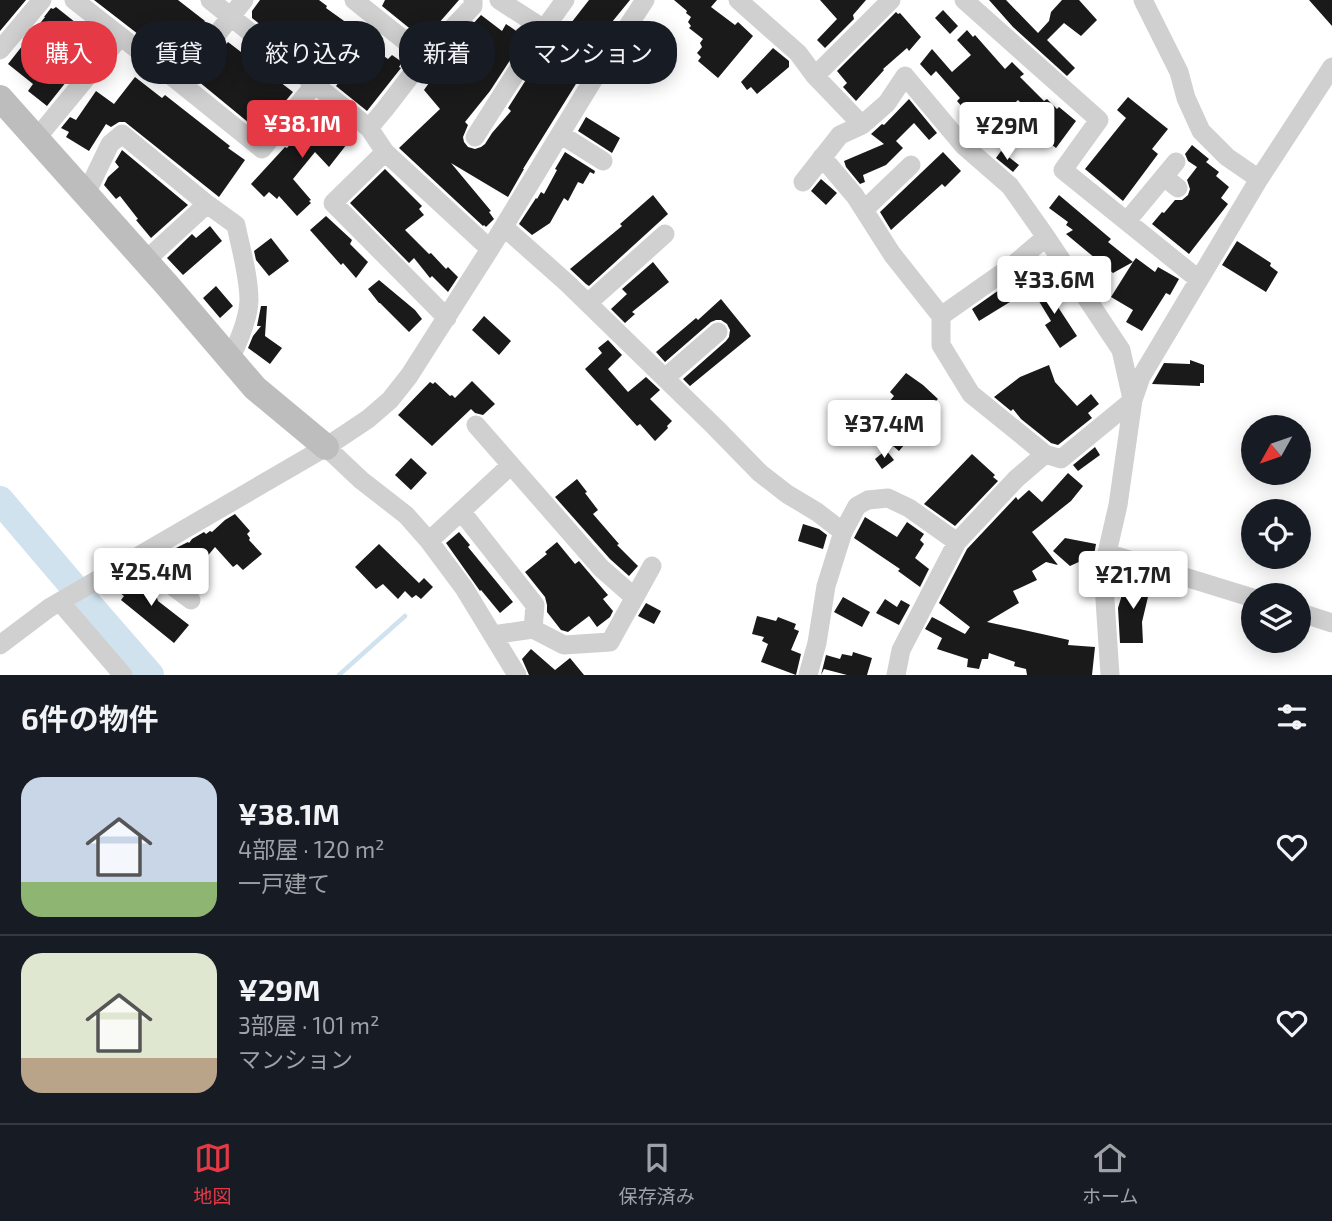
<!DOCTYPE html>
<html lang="ja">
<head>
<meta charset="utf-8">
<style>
  body { margin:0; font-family:"Exo 2","Noto Sans JP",sans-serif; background:#242831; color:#f1f3f6; height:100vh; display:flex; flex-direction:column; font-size:26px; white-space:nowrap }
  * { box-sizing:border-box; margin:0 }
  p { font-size:23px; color:#9ea1a6 }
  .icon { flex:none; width:38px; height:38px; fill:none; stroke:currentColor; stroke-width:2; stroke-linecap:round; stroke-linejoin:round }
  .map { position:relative; height:675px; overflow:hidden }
  .side { display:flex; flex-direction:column; background:#171b24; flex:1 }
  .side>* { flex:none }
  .guide { position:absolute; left:21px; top:21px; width:700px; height:63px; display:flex; gap:14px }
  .needle { width:46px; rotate:230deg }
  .fabs { position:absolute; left:1241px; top:415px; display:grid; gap:14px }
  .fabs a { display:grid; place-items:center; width:70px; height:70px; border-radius:50%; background:#171b24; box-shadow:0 4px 18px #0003; font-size:35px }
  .price { position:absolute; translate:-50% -60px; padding:0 16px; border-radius:7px; background:#fff; color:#222; font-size:23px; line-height:46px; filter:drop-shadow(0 2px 4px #0008) }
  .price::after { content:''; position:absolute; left:50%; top:42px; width:21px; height:16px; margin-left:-10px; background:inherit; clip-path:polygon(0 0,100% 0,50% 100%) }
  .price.current { background:#e63946; color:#fff }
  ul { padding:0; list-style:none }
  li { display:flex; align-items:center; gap:21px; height:175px; padding:0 21px }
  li+li { border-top:2px solid #363941 }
  li span { display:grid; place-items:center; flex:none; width:196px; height:140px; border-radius:21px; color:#555 }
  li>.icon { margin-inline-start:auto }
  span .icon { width:84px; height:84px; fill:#fffc; stroke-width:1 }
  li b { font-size:30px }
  h2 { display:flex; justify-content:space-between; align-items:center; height:84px; padding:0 21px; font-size:30px }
  .tag { padding:0 24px; border-radius:28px; background:#171b24; box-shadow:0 4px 18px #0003; font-size:24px; line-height:63px }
  .tag.current { background:#e63946; color:#fff }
  .tabs { display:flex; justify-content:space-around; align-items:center; height:98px; border-top:2px solid #363941; background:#171b24; font-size:19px; color:#9ea1a6 }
  .tabs a { display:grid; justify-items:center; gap:4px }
  .tabs .current { color:#e63946 }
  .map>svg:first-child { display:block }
</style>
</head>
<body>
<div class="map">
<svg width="1332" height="675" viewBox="0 0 1332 675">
  <rect width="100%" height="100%" fill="#fff"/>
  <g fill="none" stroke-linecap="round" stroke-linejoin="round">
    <path stroke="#cfe2ee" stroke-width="4.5" d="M339,675L405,616"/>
    <path stroke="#cfe2ee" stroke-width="28" d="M0,500L84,599L150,675"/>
  </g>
  <path fill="#1a1a1a" d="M0,0H26L0,31Z
    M94,0H178L205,21L171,60L148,40L147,41Z
    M260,0H319L327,6L326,8L365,36L367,35L372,40L374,48L378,52L388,59L392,55L402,62L399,67L401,68L367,111L336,86L363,51L349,40L320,73L252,18V11Z
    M385,0H459L424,40L382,6Z
    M589,0H630L612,22L594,39L596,41L592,48L564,32Z
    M674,0H717L711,7L735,25L738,22L753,36L718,78L698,61L701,57L697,53L702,47L700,43L703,39L689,28L691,26L688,22L691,17L686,13L687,11Z
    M820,0H866L853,15L854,19L825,48L817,40L837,19Z
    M989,0H1006L1038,33L1049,21L1051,12L1062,0H1079L1097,20L1081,36L1064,23L1047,40L1075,68L1067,76L1013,27Z
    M1309,0H1332V26Z
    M56,7L85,30L89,27L101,38L47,106L28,91L33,84L8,64L45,17H44L51,8L53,9Z
    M943,10L958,26L950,34L935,18Z
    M896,12L898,14L900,13L921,37L909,51L907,48L883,69L884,70L856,101L843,87L847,83L837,71Z
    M481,15L502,31L506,24L525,37L490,91L465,122L468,125L463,137L464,142L468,147L475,149L481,147L485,144L492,133L511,111L508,108L545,50L564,60L559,68L579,79L523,169H524L508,197L451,163L491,211L489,212L494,219L486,227L484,225L483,226L399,148L440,109L424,90L438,70L435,66Z
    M967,30L973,37L975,35L1005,69L1012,62L1024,74L1020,77L1044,101L1047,99L1057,109L1059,107L1076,121L1056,148L1037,133L1043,126L1018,100L992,124L973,103L965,110L957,101L960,98L936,71L931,76L920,64L932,49L952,72L971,55L957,40Z
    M228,42L293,92L260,132L198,81L221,55L219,53Z
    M773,48L789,61V67L757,94L751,87L747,90L741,82Z
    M135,77L162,98L165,95L230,146L228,148L245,160L219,197L125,122H119L111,127L106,124L89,151L66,137L69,132L61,128L70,117L76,120L96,91L114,104Z
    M1128,97L1168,129L1152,149L1158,154L1123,201L1085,169L1126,118L1117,110Z
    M909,99L937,133L929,140L914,123L896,141L903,148L886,165L863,175L865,182L860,184L846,167L844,161L884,144L871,134L882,124L884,125Z
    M324,111L354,135L329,167L315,152L293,179L311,200L309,201L311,203L297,216L279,196L277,199L269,192L264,197L251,184L285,147L287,148L314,115L318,118Z
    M586,117L620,138L612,153L578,131Z
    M1192,145L1209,159L1206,162L1219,172L1216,176L1229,187L1221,198L1228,204L1189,254L1152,224L1162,212L1164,213L1175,200H1182L1188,195L1190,189L1187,180L1197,167L1188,161L1185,154Z
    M122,150L188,205L151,238L136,220L138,219L120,196L116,199L104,185L108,177L119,167L115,162Z
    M1001,151L1019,165L1013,172L996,158Z
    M565,152L595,171L594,174L590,172L583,184L578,182L568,201L564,198L550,223L532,235L519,224L536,198L537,199L541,192L544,194L557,170L555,169Z
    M943,152L961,171L945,187L942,184L891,230L880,212Z
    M385,169L422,206L419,209L424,215L405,230L429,254L431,253L446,269L448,267L458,277L448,292L432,276L430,278L414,258L409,263L350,203Z
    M821,179L837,193L826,205L811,191Z
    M653,195L668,214L589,286L586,284L570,269L622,226L620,224Z
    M1059,195L1111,239L1108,242L1133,262L1136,258L1155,272L1158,267L1179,279L1170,295L1166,293L1142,331L1126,322L1133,310L1111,297L1133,262L1113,273L1066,234L1073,230L1066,225L1068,222L1049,208Z
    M326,216L352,240L350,244L368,262L356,278L343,263L341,265L310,230Z
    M210,226L222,241L183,275L167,258L192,234L196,238Z
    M271,238L289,261L269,276L256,260L254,251Z
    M1237,241L1271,263L1270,266L1278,272L1266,292L1222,265Z
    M653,262L669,282L632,312L635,314L625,323L611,309L627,294L622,289Z
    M1031,266L1077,336L1060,348L1045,325L1051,321L1037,298L1040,289L1028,268Z
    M379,280L415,310L422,319L409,332L380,303H379L368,289Z
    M1009,283L1018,297L979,321L972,309Z
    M216,286L233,306L220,318L203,298Z
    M721,299L751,336L690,386L683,379L726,341L729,337L730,330L727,324L721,320H716L711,322L665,362L656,352L696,318L698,320Z
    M261,306H267L265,336L282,348L270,364L248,348L253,336L261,326H257Z
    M484,316L511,341L499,355L472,330Z
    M608,340L622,355L608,369L628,392L646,377L660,390L650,399L672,421L667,426L668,428L655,441L640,424L637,426L585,369L602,353L598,348Z
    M1190,360L1204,365V383H1200V386L1152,384L1164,363L1190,364Z
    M1049,365L1055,382L1077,406L1091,394L1099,404L1088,413L1092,418L1058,445L1051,443L1021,419L1013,409L1011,411L994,397L1020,377Z
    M906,373L923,385L938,399L923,415L927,418L899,451L881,436L885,432L878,426L877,416L894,396L890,392Z
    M472,381L495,404L483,415L475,413L471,409L432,446L398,415L430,382L433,384L435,382L450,396L452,395L455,398Z
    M1095,447L1100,455L1078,471L1073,465Z
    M886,450L894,460L882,469L875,459Z
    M972,454L995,475L993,477L998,481L955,526L924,504Z
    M411,458L427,473L411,490L395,475Z
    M1068,473L1083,486L1071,501L1032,532L1058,565L1046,562L1032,571L1037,580L1013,591L1019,603L987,622L1069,640L1068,645L1095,647L1092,675H1027L1026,669L1014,666L1015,662L989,653L988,659H982L979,669L967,667L968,659L937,649L942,638L925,629L932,617L965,634L970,627L939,603L967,549L1016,497L1018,500L1029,490L1042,502Z
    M577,479L587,492L585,493L598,510L593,514L619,544L617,545L638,566L629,576L610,559L555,497Z
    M235,514L250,531L247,534L250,538L249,540L262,554L243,570L237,564L233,567L215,547L196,570L202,574L194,585L165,563L176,548L188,542L189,543L192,539L204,532L206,534L210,531L212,532L225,520Z
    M865,517L897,537L907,522L924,534L920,540L924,544L915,558L929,569L920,587L898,571L900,569L854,538Z
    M803,524L819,529L827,535L823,549L798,541Z
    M459,532L470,545L468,547L513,602L500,613L481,590L480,591L446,543Z
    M1065,538L1096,544L1094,555L1070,566L1053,551Z
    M557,542L575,564L579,561L608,595L603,599L613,611L610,617L597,627L589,616L568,632L561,630L547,612V605L545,597L525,572L547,554L545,552Z
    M379,544L419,583L424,578L433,587L421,599L416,595L412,598L405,591L398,599L383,584L376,589L355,567Z
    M132,575L147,585L146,587L156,595L158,601L189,625L174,643L121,600L124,596L112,587L125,578L128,580Z
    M1138,575L1152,580L1142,622L1143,643H1120L1118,608L1124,588L1133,590Z
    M843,597L870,612L862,627L834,612Z
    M885,599L897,607L901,600L910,605L899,625L876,613Z
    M646,603L661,611L654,624L638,616Z
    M757,616L776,621L778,617L796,624L794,629L799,631L791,650L801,654L796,675L761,662L768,644L762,641L764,637L752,634Z
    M531,649L555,670L570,658L584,675H529L522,659Z
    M853,652L872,658L867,675H847L824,669L821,675L826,655L840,659L842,654L852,656Z"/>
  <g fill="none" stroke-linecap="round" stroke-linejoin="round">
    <path stroke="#d0d0d0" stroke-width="19" d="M74,0L179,82L244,0
      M210,0L369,128L385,152L490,249
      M354,0L425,57
      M499,0L544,29L551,39L601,67
      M738,0L798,53L815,76L862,125L887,103L905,76L963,145L1010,186L1046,237L1121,350L1132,399
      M964,0L1099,120L1063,170L1198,279
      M1143,0L1179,72L1186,98L1201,131L1227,157L1259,179
      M0,50L42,0
      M815,76L891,0
      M179,82L262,149L315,84
      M369,128L385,109L425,57L473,6V0
      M560,134L603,161
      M475,137L544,29L565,0
      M36,139L120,37
      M385,152L333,203L447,318
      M822,157L855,196L892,254L941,316V345L971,394L1045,454L1061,459L1133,400
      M1164,177L1178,188
      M803,182L840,135L862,125
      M86,194L110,144L122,134L207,204L236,225C241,250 249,276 249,301C248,319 238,343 230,359
      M865,209L911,165
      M1127,221L1176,162
      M504,227L567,283L715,427L760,473L787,494L817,512L843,532
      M145,261L207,204
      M1012,266L1028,290
      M588,303L665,234
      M941,316L1012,266L1046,237
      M665,378L718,332
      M476,425L601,568L634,597
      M326,447L361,480L406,515L429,541L464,588L517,675
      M461,511L535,605L533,629
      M429,541L511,465
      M1107,553L1253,598
      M135,558L191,600
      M60,602L123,675
      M1298,612L1332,623
      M493,635L533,629L564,645L610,642L652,566
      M0,645L49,608L326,447L368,419L390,400L409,376L490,249L601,67L645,0
      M808,675L817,643L826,586L843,532L857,506L868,500L888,498L909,508L957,542
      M896,675L901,650L957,542L1016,479L1045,454
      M1110,675L1104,585L1107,553L1118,505L1133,400L1141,377L1259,179L1332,67"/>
    <path stroke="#bdbdbd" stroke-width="26" d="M0,98L167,285L255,388L326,447"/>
  </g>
</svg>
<div class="fabs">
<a><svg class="needle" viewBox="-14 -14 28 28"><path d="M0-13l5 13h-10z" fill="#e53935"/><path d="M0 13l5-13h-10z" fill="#9ea1a6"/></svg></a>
<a><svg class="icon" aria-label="locate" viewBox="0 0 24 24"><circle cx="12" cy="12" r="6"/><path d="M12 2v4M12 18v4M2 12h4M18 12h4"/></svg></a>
<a><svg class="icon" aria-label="layers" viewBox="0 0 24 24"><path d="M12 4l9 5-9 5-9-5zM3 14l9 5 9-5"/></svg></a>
</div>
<b class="price current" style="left:302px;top:160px">¥38.1M</b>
<b class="price" style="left:1007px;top:162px">¥29M</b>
<b class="price" style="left:1054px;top:316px">¥33.6M</b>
<b class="price" style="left:884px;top:460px">¥37.4M</b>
<b class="price" style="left:151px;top:608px">¥25.4M</b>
<b class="price" style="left:1133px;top:611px">¥21.7M</b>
<div class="guide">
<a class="tag current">購入</a>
<a class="tag">賃貸</a>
<a class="tag">絞り込み</a>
<a class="tag">新着</a>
<a class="tag">マンション</a>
</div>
</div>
<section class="side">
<h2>6件の物件<svg class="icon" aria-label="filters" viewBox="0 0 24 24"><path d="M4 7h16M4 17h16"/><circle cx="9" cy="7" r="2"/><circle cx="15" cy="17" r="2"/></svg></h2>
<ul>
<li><span style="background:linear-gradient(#c9d6e8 75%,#8fb573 0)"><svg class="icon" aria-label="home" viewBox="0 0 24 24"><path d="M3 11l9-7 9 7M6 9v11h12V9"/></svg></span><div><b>¥38.1M</b><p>4部屋 · 120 m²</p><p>一戸建て</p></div><svg class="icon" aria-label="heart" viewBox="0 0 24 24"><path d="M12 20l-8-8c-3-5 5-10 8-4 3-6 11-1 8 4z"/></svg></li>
<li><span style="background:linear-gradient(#dfe7d0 75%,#b9a48a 0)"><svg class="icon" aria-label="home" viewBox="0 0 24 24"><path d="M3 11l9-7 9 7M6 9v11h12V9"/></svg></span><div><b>¥29M</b><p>3部屋 · 101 m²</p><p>マンション</p></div><svg class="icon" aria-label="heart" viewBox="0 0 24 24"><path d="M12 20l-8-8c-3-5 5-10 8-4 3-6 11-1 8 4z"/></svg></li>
</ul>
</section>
<nav class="tabs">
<a class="current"><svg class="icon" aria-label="map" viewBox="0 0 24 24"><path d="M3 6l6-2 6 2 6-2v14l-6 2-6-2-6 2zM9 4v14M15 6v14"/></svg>地図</a>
<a><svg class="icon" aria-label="saved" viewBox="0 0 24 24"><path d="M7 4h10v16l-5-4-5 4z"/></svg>保存済み</a>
<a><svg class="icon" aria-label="home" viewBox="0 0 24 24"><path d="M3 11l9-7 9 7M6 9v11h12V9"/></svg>ホーム</a>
</nav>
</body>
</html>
